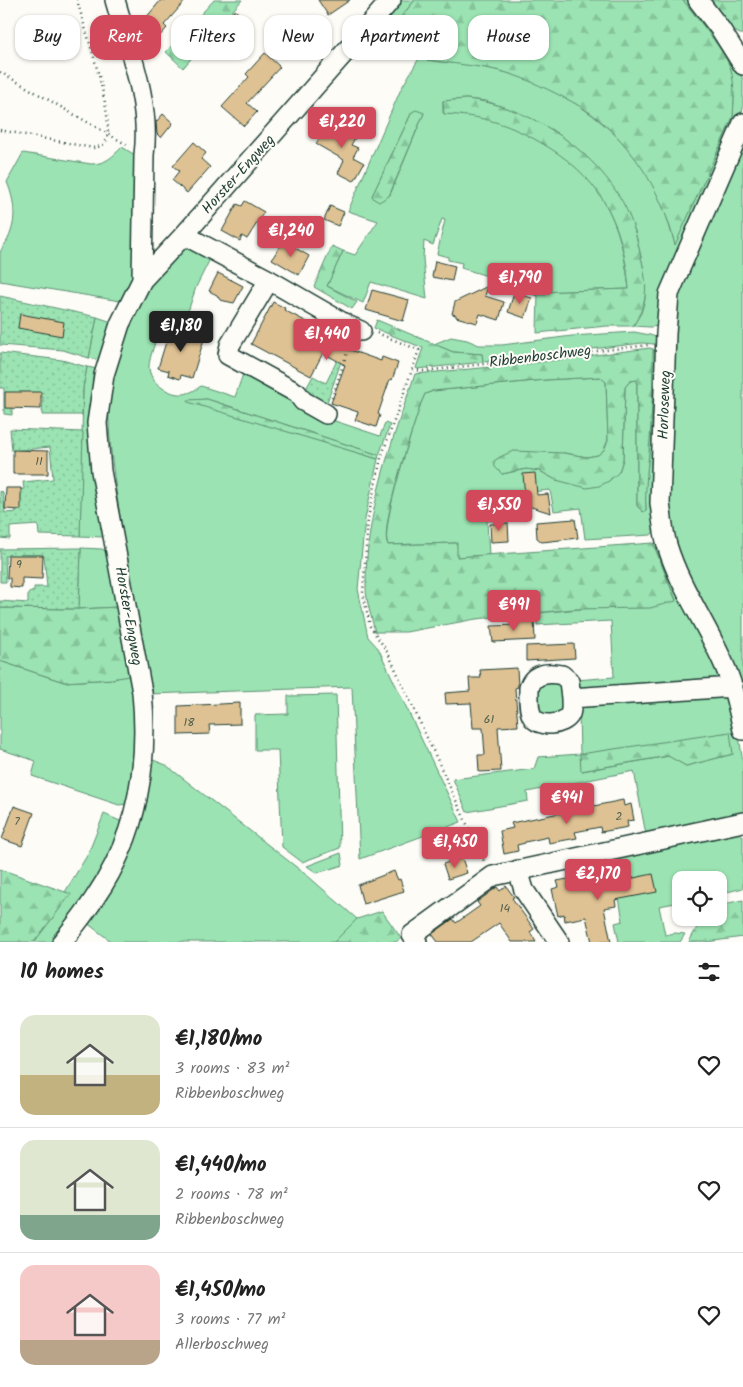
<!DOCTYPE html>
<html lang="en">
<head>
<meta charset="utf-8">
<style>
  body { margin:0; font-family:Kalam,sans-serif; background:#f6f6f6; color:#222; height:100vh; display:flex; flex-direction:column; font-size:19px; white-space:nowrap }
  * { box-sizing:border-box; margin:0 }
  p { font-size:16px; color:#767676 }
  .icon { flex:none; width:28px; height:28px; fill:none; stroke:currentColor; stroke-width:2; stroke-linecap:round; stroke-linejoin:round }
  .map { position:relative; height:942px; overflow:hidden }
  .sheet { display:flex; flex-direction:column; background:#fff; flex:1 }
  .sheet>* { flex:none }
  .banner { position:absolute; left:15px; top:15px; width:714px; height:45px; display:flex; gap:10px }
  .buttons { position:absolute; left:672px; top:871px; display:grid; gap:10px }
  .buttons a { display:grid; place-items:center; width:55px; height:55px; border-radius:10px; background:#fff; box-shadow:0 1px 4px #0004; font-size:25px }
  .price { position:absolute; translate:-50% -42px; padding:0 11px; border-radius:5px; background:#d1495b; color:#fff; font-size:16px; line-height:32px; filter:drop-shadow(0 1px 2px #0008) }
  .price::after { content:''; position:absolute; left:50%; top:30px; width:15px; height:11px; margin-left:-8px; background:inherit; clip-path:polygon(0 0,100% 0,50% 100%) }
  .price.on { background:#222; color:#fff }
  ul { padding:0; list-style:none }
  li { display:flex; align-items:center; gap:15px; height:125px; padding:0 20px }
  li+li { border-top:1px solid #e0e0e0 }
  li span { display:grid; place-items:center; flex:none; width:140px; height:100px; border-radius:15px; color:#555 }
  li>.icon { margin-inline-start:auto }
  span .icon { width:60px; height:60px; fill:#fffc; stroke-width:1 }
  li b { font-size:21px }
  h2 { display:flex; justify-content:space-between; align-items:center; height:60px; padding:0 20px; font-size:21px }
  .pill { padding:0 18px; border-radius:15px; background:#fff; box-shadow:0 1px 4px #0004; font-size:18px; line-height:45px }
  .pill.on { background:#d1495b; color:#fff }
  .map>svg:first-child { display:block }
</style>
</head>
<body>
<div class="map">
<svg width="743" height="942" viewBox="0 0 743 942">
  <defs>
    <pattern id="forest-firs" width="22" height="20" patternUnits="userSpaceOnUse" patternTransform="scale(1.25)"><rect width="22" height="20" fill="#9be3b2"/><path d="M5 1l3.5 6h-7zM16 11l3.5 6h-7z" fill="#85c49a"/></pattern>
    <pattern id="park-dots" width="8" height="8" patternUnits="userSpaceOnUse" patternTransform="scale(1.25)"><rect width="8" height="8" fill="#9be3b2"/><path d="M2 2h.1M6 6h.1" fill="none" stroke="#85c49a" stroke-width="1.8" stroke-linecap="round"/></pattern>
  </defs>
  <rect width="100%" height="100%" fill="#fdfcf7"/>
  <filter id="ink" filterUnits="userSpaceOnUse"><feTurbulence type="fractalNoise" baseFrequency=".02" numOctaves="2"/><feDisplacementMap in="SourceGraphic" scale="10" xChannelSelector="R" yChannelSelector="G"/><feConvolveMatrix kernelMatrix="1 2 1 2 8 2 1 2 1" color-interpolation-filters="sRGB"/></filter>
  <g filter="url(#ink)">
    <path fill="#9be3b2" stroke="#5d9073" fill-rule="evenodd" d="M398,0H415L386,35L379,30L345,68V62Z
      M683,0H692L736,63L743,80V109L659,326L650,327L633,326L641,313L645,299L643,266L635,231L627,212L589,159L572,144L552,130L509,109L486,101L466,99L443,101V113C457,115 471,115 485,118C503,122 522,132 538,140C601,176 621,219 629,289L539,292L538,296L494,283V278L461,268L462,263L448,260V257L437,254L445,220L442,219L433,245L424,241L423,259L427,299L371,282L363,303L327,286L343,251L355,255L378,221L348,211L401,89L421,55L427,60C448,63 471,64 492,69C564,85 631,132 661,201C667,215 670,230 675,244L733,117L734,97L725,57ZM412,112L424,113L390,195L372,196Z
      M743,135V711L681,567L666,504L673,304Z
      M122,147L135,155L134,278L120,301L0,281C0,272 0,262 0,253C1,248 6,244 8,239C17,220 15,202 7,182L23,153L91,164C106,164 112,157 122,147Z
      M185,245L211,257L196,287L183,327L165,315C161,327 148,358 149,368C150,379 159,387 168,391C181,397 190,394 201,386L235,397L243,374L298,402L296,408L380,436L385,423L390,425L379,455L207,399L188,401L378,459L365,519L358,589L368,637L378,648L461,822L360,859L352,687L149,694C140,641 132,588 123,535C115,483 105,431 110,378L137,298Z
      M97,317L112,322L100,360L89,358Z
      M634,332L650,335L661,339V349L654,344L642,343L483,362L482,354L453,352L434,344L451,337L467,340L479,345H502L572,336Z
      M653,349L660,357L657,527L651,535L585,539L581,508L554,511L550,490L511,494L513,519L487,521L489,555L457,557L456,543L388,545C379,529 414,425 421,403L425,394L433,391L545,380L600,377L606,381L608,440L604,450L598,455L587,457L564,453L502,474L526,469L540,471L556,480L619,472L623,459L625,387L630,381L637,380V505L646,510L645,491L649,452Z
      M87,367L98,369L105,536L103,537L80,536L83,388Z
      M653,543L659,545L724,675L717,682L584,690L579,687L576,680L614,677L611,621L537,625V613L676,600Z
      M81,548L102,549L111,554C128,635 148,720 130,802L126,804L119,805L32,776L36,761L0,749V661L64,682L112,679L129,675L118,607L79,609Z
      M562,682L563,715L540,716L535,686L537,684Z
      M336,695L340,848L302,862L282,847L278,750H255V715L288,714V696Z
      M725,695L738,729L743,763V813L646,835L634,771L527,792L528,801L467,812L453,779L534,769L538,757L580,754L579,710L581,706ZM581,754H733L686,766L669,756L582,771Z
      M153,760L166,765L309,877L357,919L334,942H112L87,923L151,761Z
      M104,814L120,821L122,824L109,862L54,942H34L70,895L65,892L88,854Z
      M738,832L743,836V888L719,894V880H681V902L659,906L665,935L675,933L685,934L680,942H619L615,923L623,921L615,874L608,875L606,867L610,859Z
      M341,853L343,865L317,873L307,866Z"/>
    <path fill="url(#forest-firs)" stroke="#5d9073" d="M214,0H242L183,68L166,52Z
      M415,0H683C696,17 726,52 731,70C735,85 734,102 733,117L675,245C663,195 637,151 597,118C585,108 569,100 555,93C535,83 513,73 491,69C470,65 448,63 427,60L421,55L386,35Z
      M704,0H743V34H740L721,24Z
      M466,99C524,104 589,146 619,196C630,213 636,233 640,253C647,281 650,300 633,326H607L537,333L538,292L629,289C623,220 599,175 538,141C504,122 481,116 444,114L443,101Z
      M416,110L424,113L389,196L379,202L374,199L372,196L412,112Z
      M332,246L343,251L327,286L357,302L352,309L314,287Z
      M377,320L453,352L482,354L483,362L417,369L416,368L423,348L374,328Z
      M650,348L653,349C653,383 652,418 649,453C647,472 645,490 646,510L643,512L637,506V380L630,381L625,387L623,459L619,472L609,481L599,486L587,488L556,480L540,471L526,469L502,474L495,467L494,461L500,457L513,451L564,453L587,457L598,455L604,450L608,440L606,382L600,377L545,380L433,391L425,394L421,403C414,425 378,529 388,545L457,543V557L653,543L676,601L650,608L574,609L476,619L406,632H375C372,618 366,602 366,587C365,513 391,444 415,374L525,364Z
      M207,399L379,455L378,459L188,402V400Z
      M118,607L129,676L112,679L64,682L0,661V608L79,609Z
      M730,732L733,754L686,766L668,756L581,771L580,754Z
      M0,869L71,894L34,942H0Z
      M743,900V937L707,942H689L702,918H719V905Z
      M382,911L401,938L396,942H334L357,919Z"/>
    <path fill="url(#park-dots)" stroke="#5d9073" d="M0,296L97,317L89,358L63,350L0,345Z
      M341,352L344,353L325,408L303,394L313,376L326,383Z
      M0,353L62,360L87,367L83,388L82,415H42L43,397L12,396V415L4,414V388H0Z
      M10,429L83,432L80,536L39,535L38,525L10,527V539L0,538V491L3,492L5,513L16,512L14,490L24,489L23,482L53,479L50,447L12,451Z
      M81,548L79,609L0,608V601L28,603V593L34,591V587H47L44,556H5L6,582H0V549Z"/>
    <path fill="#dfc293" stroke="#1f3d34" d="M161,0H186L164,25L167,28L156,40L143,29L148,22L145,19Z
      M318,0H350L328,15Z
      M235,10L247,21L230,40L217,30Z
      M265,53L280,67L247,103L257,112L244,126L222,107L249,77L246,74Z
      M163,114L173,123L161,138L157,134L156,122Z
      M337,121L355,131L356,136L351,145L358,148L353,157L364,163L354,181L338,173L344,160L316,144L324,129L331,133Z
      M194,142L206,153L201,159L210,167L187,193L172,180L179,171L173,166Z
      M245,201L264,212L247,239L242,236L240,241L222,231L237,204L242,206Z
      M330,206L344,212L338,226L324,220Z
      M283,241L309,256L299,275L272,259Z
      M435,261L455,266L452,281L432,277Z
      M218,273L243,286L234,303L220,300L217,295L209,291Z
      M488,286L485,296L504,302L499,320L480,314L477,323L456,317V315L452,314L455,302Z
      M372,290L409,300L403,321L366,310Z
      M514,293L532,298L525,318L508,312Z
      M273,302L285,308L284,310L328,333V331L340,337L336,345L381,361L382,357L398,363L392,380L390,379L378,414L380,415L376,427L355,420L358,412L331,403L345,365L323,353L311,376L251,344Z
      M20,314L64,322L62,336L18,328Z
      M171,326L205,336L192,378L181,375L180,379L168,375L169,371L158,368Z
      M5,392H41V409L5,408Z
      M13,450L48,451V474H13Z
      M535,473L537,495L548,494L551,513L505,499L525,497L523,474Z
      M6,488H21V510L5,509Z
      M575,519L578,538L542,542L537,538L536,522Z
      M508,523L509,541L491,542L490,524Z
      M8,555H43L42,579L22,578V588L10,587V578H7Z
      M518,620H534L535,640L493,642L491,626L518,625Z
      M574,644L575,658L526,661V646Z
      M517,668L518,687L515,688L518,726L498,727L501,771L479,772L478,755H485L483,728H473L471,703L446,704L445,693L470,691L469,678H481L480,670Z
      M240,703V724L209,725L210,734L178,735V706Z
      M623,800L624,806L631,804L634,820L627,821L628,827L601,832L600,827L575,832L577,838L549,843L548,837L525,842V843L517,845L518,851L504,854L500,831L513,828L511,823Z
      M14,806L34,813L22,846L2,839Z
      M462,858L467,873L448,879L443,864Z
      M394,871L398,880L400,879L404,891L363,904L358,885Z
      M653,874L657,892L615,900L616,906L604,908L611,942H592L586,917L565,921L564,914L558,916L552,889L559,887L557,881L573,878L574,884L579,883L580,889Z
      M506,886L514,897L512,898L534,929L530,932L536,942H512L499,923L471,942H438L432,934L453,919L456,923L480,906L477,902L497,887L500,891Z"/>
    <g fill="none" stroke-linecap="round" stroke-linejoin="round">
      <defs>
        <path id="minor" d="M115,0C129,50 151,102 144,155L142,280
          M698,0L721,30L743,65
          M743,123L669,294L666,334L660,503C662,517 663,531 667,545C681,591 711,630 728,674C735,692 739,711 743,730
          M184,235L269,280L347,325L361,331
          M269,280L230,345L228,355L297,393L303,401L326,414
          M571,698L569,681L562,675C548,672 533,673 529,688C529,696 528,709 532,716C538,728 564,726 570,714C572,709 571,704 571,698L733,687
          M518,870L524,890L559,942
          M62,942C74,927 86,912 96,896C137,836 149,764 142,692L101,471L97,423L104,375L120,324L142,280L184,235L391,0
          M417,942L412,935L493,876L743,822"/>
      </defs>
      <use href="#minor" stroke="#1f3d34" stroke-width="22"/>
      <path stroke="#1f3d34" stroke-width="2.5" stroke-dasharray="1 4" stroke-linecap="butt" d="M0,72L129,146
        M0,130L93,148C98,147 104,146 106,141C116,118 84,27 77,0
        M377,333L419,350L381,458L368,518L363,593L370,626L388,653L484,861
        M413,370L424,371L649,345
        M332,398L350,344"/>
      <use href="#minor" stroke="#fdfcf7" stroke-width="19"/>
    </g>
  </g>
  <g text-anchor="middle" stroke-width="4" stroke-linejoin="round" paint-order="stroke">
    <g font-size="12" fill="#4f5e4c">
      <text x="39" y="465">11</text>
      <text x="19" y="568">9</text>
      <text x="489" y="723">61</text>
      <text x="189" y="726">18</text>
      <text x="619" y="820">2</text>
      <text x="17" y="825">7</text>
      <text x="505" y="912">14</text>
    </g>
    <g font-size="15" fill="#1f3d34" stroke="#fdfcf7">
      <text transform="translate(238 174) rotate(-48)" y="5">Horster-Engweg</text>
      <text transform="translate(540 356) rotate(-7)" y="5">Ribbenboschweg</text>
      <text transform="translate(664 405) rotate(-88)" y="5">Horloseweg</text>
      <text transform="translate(129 616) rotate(80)" y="5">Horster-Engweg</text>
    </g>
  </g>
</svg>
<div class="buttons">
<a><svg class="icon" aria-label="locate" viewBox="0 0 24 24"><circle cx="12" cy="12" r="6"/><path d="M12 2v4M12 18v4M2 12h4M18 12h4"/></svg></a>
</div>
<b class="price" style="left:342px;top:149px">€1,220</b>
<b class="price" style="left:291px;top:258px">€1,240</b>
<b class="price" style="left:520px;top:305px">€1,790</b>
<b class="price on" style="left:181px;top:353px">€1,180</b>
<b class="price" style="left:327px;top:361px">€1,440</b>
<b class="price" style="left:499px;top:532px">€1,550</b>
<b class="price" style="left:514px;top:632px">€991</b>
<b class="price" style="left:567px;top:825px">€941</b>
<b class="price" style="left:455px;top:869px">€1,450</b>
<b class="price" style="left:598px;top:901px">€2,170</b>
<div class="banner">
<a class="pill">Buy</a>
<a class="pill on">Rent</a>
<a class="pill">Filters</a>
<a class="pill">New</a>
<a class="pill">Apartment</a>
<a class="pill">House</a>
</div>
</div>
<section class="sheet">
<h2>10 homes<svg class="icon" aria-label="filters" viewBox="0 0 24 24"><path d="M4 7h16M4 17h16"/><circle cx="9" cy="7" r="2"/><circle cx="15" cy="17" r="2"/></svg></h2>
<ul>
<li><span style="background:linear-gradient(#dfe7d0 60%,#c2b280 0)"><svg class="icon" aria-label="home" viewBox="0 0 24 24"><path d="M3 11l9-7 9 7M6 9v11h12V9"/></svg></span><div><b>€1,180/mo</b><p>3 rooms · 83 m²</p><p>Ribbenboschweg</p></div><svg class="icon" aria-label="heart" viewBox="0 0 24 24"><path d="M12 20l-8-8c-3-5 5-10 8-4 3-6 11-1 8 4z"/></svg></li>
<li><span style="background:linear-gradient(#dfe7d0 75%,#7fa58c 0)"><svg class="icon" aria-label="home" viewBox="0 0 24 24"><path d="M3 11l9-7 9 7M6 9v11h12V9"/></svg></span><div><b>€1,440/mo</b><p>2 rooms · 78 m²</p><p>Ribbenboschweg</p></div><svg class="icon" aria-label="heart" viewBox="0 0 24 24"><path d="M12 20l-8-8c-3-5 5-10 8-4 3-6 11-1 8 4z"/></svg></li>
<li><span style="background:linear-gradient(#f6c9c9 75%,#b9a48a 0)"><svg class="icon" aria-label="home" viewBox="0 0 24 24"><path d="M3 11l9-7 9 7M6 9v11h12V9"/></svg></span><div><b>€1,450/mo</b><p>3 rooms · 77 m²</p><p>Allerboschweg</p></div><svg class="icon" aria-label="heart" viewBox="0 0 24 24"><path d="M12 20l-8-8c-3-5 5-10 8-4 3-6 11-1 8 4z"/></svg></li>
</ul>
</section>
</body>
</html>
